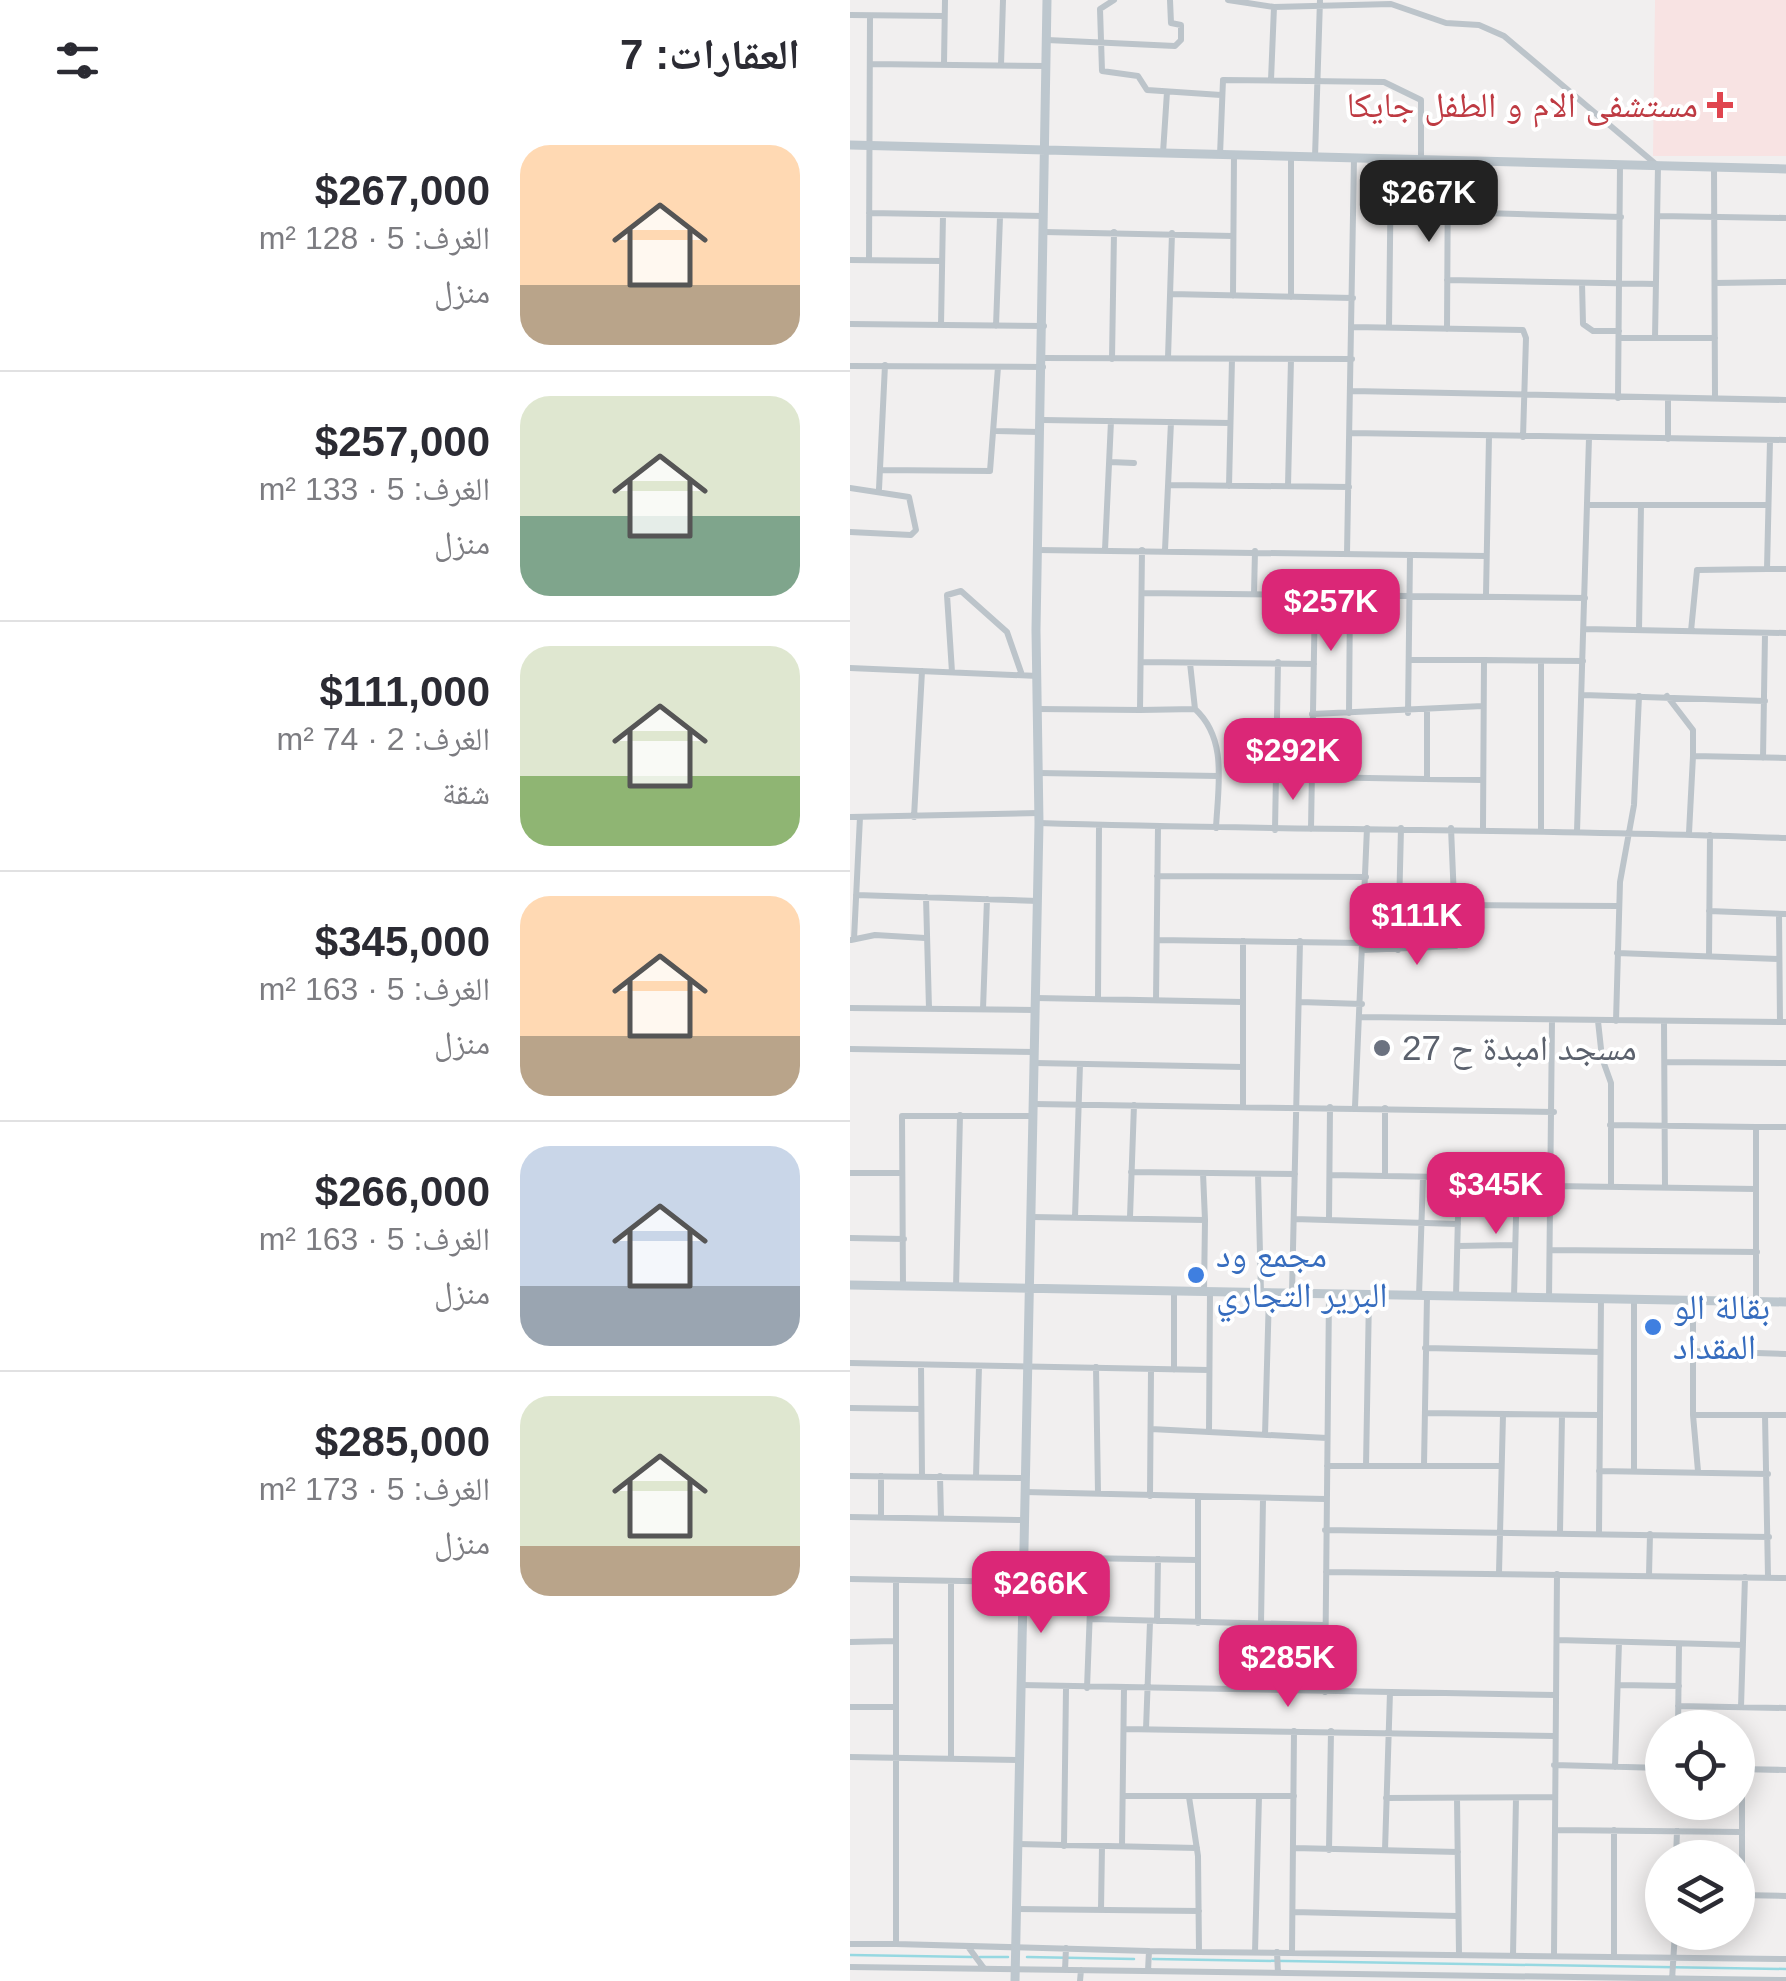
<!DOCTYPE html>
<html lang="ar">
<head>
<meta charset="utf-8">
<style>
  body { margin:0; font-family:Arial,"Noto Naskh Arabic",sans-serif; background:#f2f2f3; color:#2b2b33; direction:rtl; height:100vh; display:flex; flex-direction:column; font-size:38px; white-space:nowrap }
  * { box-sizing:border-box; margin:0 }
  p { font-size:32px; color:#7c7c81 }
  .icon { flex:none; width:55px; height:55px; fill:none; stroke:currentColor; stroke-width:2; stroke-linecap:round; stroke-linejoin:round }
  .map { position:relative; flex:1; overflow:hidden; direction:ltr }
  .drawer { display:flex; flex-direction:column; background:#fff; width:850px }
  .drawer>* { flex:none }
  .fabs { position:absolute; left:795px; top:1710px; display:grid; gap:20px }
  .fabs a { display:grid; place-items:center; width:110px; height:110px; border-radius:50%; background:#fff; box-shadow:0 5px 25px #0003; font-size:50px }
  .price { position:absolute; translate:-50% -85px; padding:0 22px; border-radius:20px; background:#db2777; color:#fff; font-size:32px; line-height:65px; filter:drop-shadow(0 2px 5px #0008) }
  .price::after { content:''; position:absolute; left:50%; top:60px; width:30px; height:22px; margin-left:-15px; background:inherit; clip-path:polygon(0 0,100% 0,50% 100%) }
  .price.selected { background:#222; color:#fff }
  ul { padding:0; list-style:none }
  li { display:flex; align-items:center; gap:30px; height:250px; padding:0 50px }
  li+li { border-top:2px solid #e1e1e2 }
  li span { display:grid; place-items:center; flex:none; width:280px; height:200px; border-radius:30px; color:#555 }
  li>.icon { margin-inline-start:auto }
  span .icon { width:120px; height:120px; fill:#fffc; stroke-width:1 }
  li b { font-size:42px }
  h2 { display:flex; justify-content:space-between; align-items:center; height:120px; padding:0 50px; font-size:42px }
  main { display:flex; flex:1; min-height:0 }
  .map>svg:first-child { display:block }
</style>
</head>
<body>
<main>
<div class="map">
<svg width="936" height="1981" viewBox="0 0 936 1981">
  <rect width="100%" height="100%" fill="#f1efef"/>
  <path fill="#f8e3e3" d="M805,0H936V156H803Z"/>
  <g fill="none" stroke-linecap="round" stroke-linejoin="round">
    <path stroke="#96d8e1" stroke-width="2.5" d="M0,1955L122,1957
      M130,1957H158
      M177,1957L284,1959
      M303,1959L936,1969"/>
    <path stroke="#bcc4ca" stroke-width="6" d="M264,0L250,9L252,71L288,76L297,90L371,95
      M378,0L424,7L541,4L596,23L629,25L654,36L808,166L805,338
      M0,15L94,16
      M197,40L325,46L331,40V25L321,23L320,0
      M20,64L196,66
      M94,64L95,0
      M151,65L153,0
      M421,80L424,7
      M313,153L317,92
      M370,155L373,80L534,82L571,100V160
      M465,157L470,0
      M864,167L865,398
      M598,212L771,217
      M19,213L193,216
      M808,216L936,218
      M194,232L383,236
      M0,260L92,261
      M19,260L20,16
      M597,280L806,284
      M732,283L733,324L743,331H769
      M865,283L936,282
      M321,294L503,298
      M383,296L384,156
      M441,297V157
      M0,324L194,326
      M91,325L93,215
      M146,326L150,217
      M503,327L673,330L676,338L673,437
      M539,327L541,159
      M597,329L598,161
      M769,338H865
      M193,358L502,359
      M318,358L322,233
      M262,359L264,232
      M0,366L193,367
      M502,391L936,400
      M768,398L770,165
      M818,398V439
      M193,420L380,423
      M146,431L190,432
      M500,433L936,440
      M260,462L284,463
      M30,470L140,471L148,367
      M319,485L499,487
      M379,486L382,359
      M438,486L441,359
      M0,488L59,497L66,530L61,535L0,532
      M29,489L35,365
      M737,505H918
      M188,550L636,556
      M255,550L261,421
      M315,550L321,422
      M497,554L504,158
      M917,569H936
      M292,593L735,598
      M404,594L405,551
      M636,595L639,436
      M734,629L936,633
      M789,630L791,505
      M841,631L847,570L917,569L920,440
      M559,660H634
      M691,661V830
      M291,662L464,664
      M340,663L345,709
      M0,668L188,676
      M102,672L97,595L111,591L157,632L172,675
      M733,695L915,701
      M817,696L843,730V756L936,758
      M188,709L290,710L292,550
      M290,710L345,709C378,739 368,786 366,828
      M577,711V779
      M499,713L500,595
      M558,713L560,555
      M462,714L633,706
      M913,758L915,634
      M189,773L368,776
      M462,777L632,780
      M0,817L189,813
      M64,817L72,671
      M189,823C438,831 687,828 936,838
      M633,827L634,660L733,661
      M461,829L465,594
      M425,830L428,662
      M727,832L739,438
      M839,833L843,756
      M307,876L516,877
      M6,895L188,901
      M76,897L79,1009
      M605,905L768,906
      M859,911L936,914
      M929,914L930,1022
      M4,939L10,817
      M1,940L25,935L75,938
      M307,940L514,943
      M393,941V1105
      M513,950L606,946L601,828
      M548,950L551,828
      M767,953L928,959
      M859,955L860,835
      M186,998L393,1002
      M248,999L249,825
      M306,1000L308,827
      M450,1002L512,1004
      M0,1008L185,1010
      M133,1009L137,899
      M511,1017L936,1022
      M748,1021L752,1058L761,1083V1187
      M766,1021L770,882L784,805L789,696
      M814,1022L815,1187
      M0,1049L185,1052
      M815,1062L936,1063
      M185,1063L393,1067
      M184,1104L704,1112
      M505,1107L517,828
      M760,1125L906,1127V1302
      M906,1127H936
      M281,1172L445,1174
      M0,1173H52
      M353,1173L355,1220
      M408,1174L411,1293
      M480,1175L703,1179
      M535,1176V1108
      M703,1186L906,1189
      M182,1217L355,1220L354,1292
      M225,1217L230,1064
      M280,1217L284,1105
      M444,1219L608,1224
      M479,1219L480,1107
      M0,1238L54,1239
      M608,1246L664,1245
      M701,1250L907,1252
      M53,1287L52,1116H183
      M106,1288L110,1115
      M442,1293L450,941
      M569,1296L573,1177
      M606,1296L609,1177
      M664,1297L667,1178
      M699,1299L702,1020
      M843,1301V1415L848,1471
      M575,1348L750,1352
      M844,1351L936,1354
      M0,1363L359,1370
      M71,1365L72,1476
      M246,1367L248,1493
      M324,1370V1292
      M0,1408L71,1409
      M575,1413L749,1415
      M843,1415H936
      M915,1415L918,1577
      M301,1429L477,1438
      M359,1432L360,1292
      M415,1435L419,1294
      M574,1465L577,1296
      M477,1466H651
      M516,1466L519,1296
      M749,1471L918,1474
      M784,1471V1300
      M0,1476L174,1478
      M90,1476L91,1518
      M126,1477L129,1366
      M175,1492L475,1499
      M300,1496L301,1370
      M0,1517L173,1520
      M31,1517V1476
      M475,1530L919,1537
      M710,1532L712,1415
      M749,1533L751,1299
      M173,1557L347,1560
      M476,1572L936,1578
      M649,1573L653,1415
      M799,1575L800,1534
      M0,1579L173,1582
      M46,1580V1944L299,1951
      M241,1619L475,1625
      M307,1621L308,1559
      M348,1623V1497
      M411,1624L413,1499
      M707,1640L893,1645
      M0,1642L45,1641
      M171,1685L705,1695
      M768,1685L829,1686
      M237,1688L242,1557
      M475,1692L479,1295
      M828,1706L936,1708
      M0,1707H43
      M891,1707L895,1577
      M828,1728L829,1644
      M274,1729L704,1736
      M296,1729L300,1622
      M0,1757L169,1760
      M101,1758V1581
      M704,1765L812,1768
      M765,1767L769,1642
      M888,1769L936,1770
      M273,1796H444
      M536,1798L704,1797
      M607,1798L609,1954
      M705,1830L892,1832
      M168,1844L347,1848
      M214,1846L216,1688
      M272,1846L274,1688
      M444,1848L608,1852
      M479,1850L481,1731
      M535,1850L540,1692
      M826,1858L827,1831
      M889,1895L936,1896
      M892,1895V1770
      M167,1909L349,1911
      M251,1910L252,1846
      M443,1912L607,1916
      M0,1944H46
      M119,1948L133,1967
      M349,1952L936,1959
      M405,1952L409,1796
      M427,1952L428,1973
      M442,1952L444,1731
      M663,1955L666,1798
      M704,1955L707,1574
      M764,1956V1830
      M0,1967L936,1980
      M215,1970L216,1948
      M298,1971L299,1951L349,1952L348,1856L339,1797
      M822,1980L825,1932
      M230,1981L231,1970"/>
    <path stroke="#bdc7ce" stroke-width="9" d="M0,145L936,169
      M0,1285L936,1302
      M165,1981L189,823L186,630L197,0"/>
  </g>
  <path fill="#e0444e" stroke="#fff" stroke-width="4" d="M865 90h10v10h10v10h-10v10h-10v-10h-10v-10h10z"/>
  <circle fill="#6b7280" stroke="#fff" stroke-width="4" cx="532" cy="1048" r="10"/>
  <g fill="#3f7fe0" stroke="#fff" stroke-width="4">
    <circle cx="346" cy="1275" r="10"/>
    <circle cx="803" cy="1327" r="10"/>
  </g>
  <g text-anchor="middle" stroke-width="8" stroke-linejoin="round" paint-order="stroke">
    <g font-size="35" fill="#be3a42" stroke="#fff" text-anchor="end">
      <text x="848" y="117">مستشفى الام و الطفل جايكا</text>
    </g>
    <g font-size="35" fill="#5b616d" stroke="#fff" text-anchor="start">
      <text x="552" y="1060">مسجد امبدة ح 27</text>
    </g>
    <g font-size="35" fill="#366cbe" stroke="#fff" text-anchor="start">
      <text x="366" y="1267">مجمع ود<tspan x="366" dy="40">البرير التجاري</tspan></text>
      <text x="823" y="1319">بقالة الو<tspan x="823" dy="40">المقداد</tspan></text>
    </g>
  </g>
</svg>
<div class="fabs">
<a><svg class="icon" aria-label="locate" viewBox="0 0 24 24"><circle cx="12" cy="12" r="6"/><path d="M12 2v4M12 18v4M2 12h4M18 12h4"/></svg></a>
<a><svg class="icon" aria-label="layers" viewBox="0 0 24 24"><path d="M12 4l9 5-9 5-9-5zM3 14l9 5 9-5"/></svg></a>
</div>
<b class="price selected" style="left:579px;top:245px">$267K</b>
<b class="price" style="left:481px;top:654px">$257K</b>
<b class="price" style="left:443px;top:803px">$292K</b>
<b class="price" style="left:567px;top:968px">$111K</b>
<b class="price" style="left:646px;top:1237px">$345K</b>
<b class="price" style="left:191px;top:1636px">$266K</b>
<b class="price" style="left:438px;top:1710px">$285K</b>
</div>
<section class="drawer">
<h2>العقارات: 7<svg class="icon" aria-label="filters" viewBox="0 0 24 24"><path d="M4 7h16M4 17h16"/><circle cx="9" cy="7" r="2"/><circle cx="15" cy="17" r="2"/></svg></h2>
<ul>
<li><span style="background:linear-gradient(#ffd9b3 70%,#b9a48a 0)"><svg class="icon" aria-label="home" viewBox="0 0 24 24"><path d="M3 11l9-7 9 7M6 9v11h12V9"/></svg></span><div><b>$267,000</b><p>الغرف: 5 · 128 m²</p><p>منزل</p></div></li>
<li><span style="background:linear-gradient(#dfe7d0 60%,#7fa58c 0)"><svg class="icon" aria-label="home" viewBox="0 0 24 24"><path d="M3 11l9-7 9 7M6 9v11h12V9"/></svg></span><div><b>$257,000</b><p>الغرف: 5 · 133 m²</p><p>منزل</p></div></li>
<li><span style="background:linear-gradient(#dfe7d0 65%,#8fb573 0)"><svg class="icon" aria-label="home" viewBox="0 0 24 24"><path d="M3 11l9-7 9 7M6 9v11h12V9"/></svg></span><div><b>$111,000</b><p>الغرف: 2 · 74 m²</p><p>شقة</p></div></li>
<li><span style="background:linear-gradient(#ffd9b3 70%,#b9a48a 0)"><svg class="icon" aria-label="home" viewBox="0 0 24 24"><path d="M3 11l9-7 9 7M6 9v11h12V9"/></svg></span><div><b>$345,000</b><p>الغرف: 5 · 163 m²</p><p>منزل</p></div></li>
<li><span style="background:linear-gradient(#c9d6e8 70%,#9aa5b1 0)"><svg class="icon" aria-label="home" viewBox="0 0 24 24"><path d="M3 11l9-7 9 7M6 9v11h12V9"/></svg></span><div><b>$266,000</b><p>الغرف: 5 · 163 m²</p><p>منزل</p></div></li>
<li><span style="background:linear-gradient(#dfe7d0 75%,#b9a48a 0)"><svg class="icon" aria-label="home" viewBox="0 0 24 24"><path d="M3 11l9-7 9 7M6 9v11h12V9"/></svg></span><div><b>$285,000</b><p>الغرف: 5 · 173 m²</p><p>منزل</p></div></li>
</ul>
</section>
</main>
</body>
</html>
